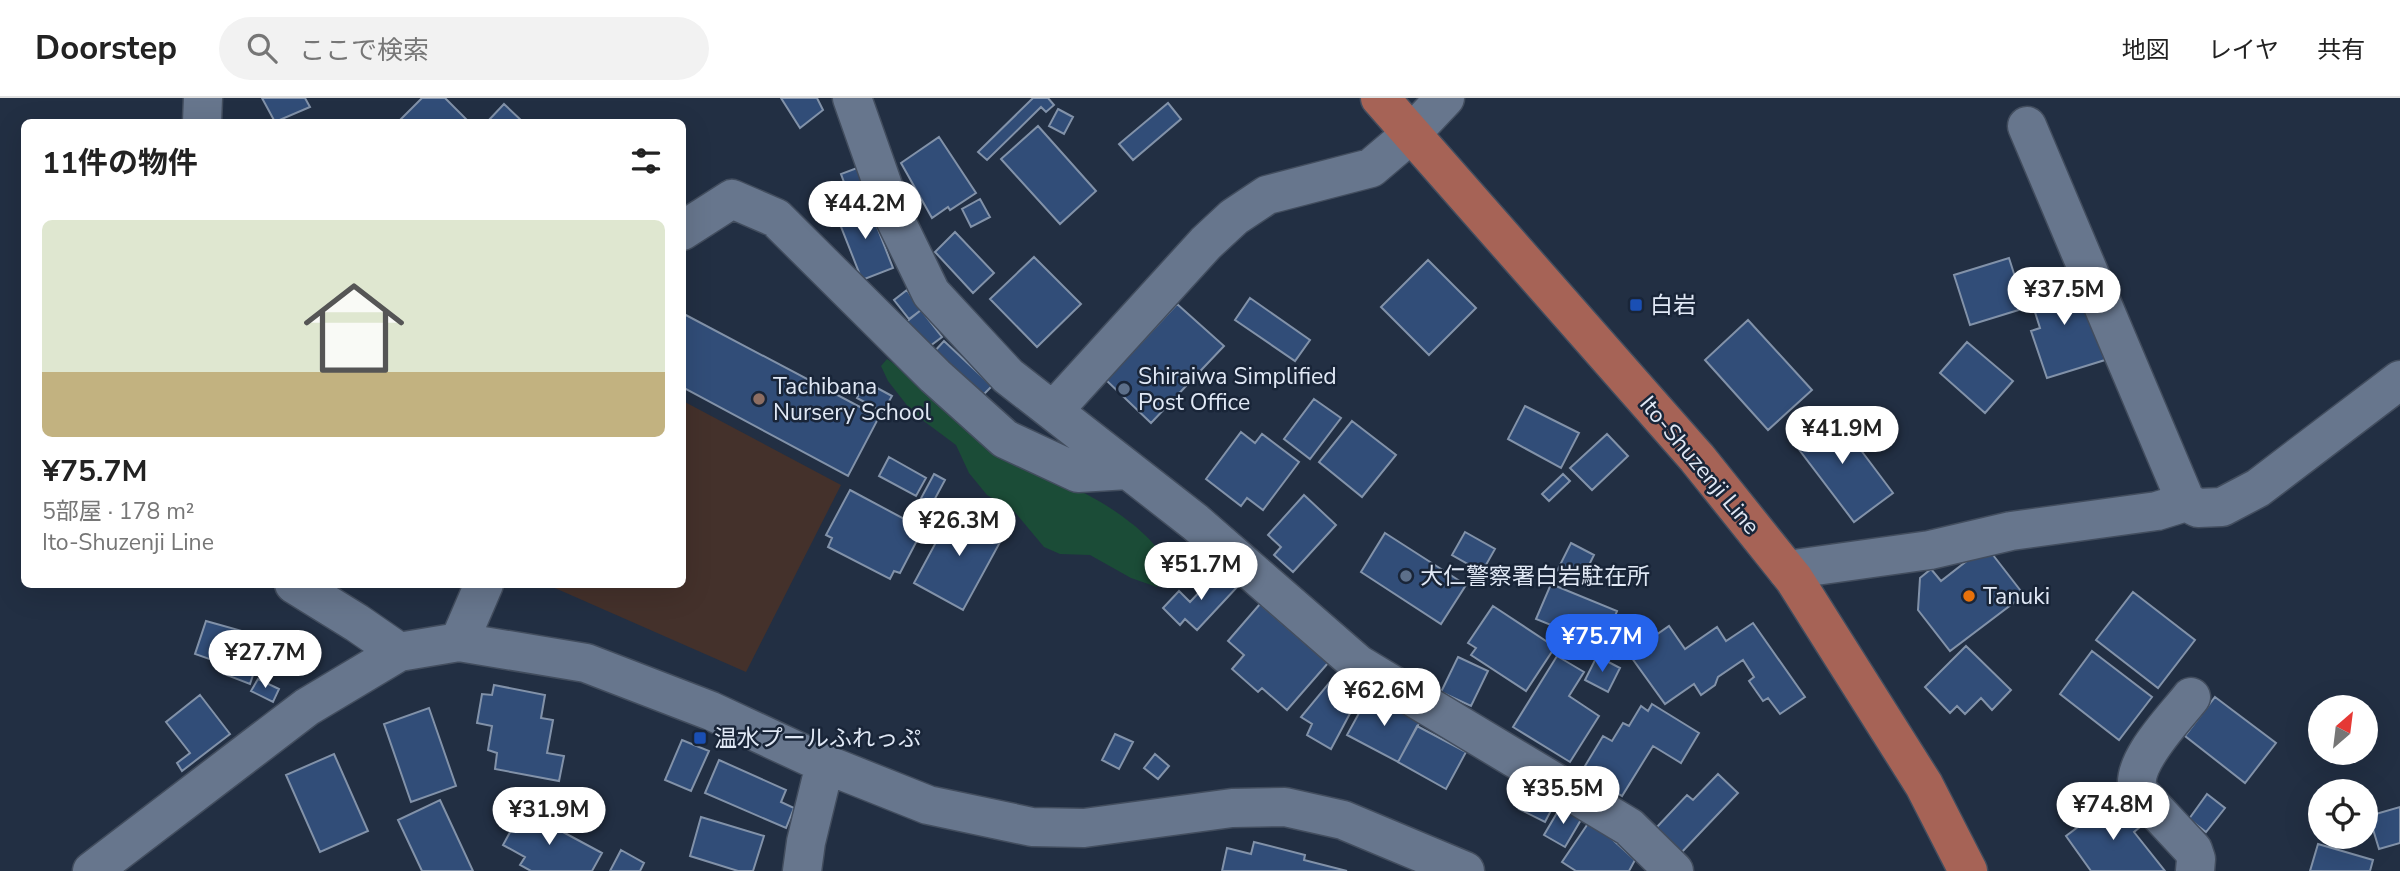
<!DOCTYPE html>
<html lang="ja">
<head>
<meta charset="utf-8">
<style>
  body { margin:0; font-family:"Nunito Sans","Noto Sans JP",sans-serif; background:#f2f2f2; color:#222; height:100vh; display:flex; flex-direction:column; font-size:26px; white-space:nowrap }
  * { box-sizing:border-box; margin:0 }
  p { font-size:23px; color:#767676 }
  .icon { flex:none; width:38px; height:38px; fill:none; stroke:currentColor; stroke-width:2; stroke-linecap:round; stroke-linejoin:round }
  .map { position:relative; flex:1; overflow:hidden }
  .side { position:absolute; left:21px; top:21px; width:665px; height:469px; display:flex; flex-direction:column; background:#fff; border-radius:10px; box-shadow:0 7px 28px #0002 }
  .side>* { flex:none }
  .needle { width:46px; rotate:28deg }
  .controls { position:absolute; left:2308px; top:597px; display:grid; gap:14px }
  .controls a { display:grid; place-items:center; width:70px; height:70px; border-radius:50%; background:#fff; box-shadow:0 7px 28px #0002; font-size:35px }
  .price { position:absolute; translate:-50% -60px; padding:0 16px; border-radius:24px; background:#fff; color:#222; font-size:23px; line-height:46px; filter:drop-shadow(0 2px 4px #0008) }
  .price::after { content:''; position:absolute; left:50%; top:42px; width:21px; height:16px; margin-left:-10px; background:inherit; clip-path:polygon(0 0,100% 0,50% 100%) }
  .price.active { background:#2563eb; color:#fff }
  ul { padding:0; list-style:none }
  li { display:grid; align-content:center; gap:14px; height:371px; padding:0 21px }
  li+li { border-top:2px solid #e0e0e0 }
  li span { display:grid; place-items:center; height:217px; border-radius:10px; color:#555 }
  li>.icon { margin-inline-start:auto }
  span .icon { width:126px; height:126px; fill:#fffc; stroke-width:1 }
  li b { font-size:30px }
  h2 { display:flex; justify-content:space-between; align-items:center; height:84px; padding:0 21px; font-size:30px }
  header { display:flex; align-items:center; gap:42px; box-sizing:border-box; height:98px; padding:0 35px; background:#fff; border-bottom:2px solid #e0e0e0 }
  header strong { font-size:33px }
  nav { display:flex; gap:38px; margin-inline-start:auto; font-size:24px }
  .search { width:490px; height:63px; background:#f2f2f2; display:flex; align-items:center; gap:18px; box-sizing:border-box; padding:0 24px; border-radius:38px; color:#767676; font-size:26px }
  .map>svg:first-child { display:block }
</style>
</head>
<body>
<header>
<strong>Doorstep</strong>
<div class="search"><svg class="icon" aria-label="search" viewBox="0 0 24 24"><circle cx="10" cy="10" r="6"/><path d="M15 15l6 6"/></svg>ここで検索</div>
<nav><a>地図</a><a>レイヤ</a><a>共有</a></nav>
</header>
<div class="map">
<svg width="2400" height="773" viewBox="0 0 2400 773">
  <rect width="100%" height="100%" fill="#222f43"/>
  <path fill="#44312b" d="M683,303L841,387L746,574L548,487L682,486Z"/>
  <path fill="#1b4c37" d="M887,261L1078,392C1102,403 1149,433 1161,457C1167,468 1162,479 1157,489L1131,480L1090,457L1060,456L1044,449L1013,412L987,397L969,375L956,347L913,315L888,283L881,268Z"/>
  <path fill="#314d78" stroke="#8292a9" stroke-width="2" d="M262,0H305L310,9L275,24Z
    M422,0H445L468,23L398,24Z
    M781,0H817L823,12L800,30Z
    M1033,0H1048L1054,7L1046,14L1041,9L987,62L978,54Z
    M1168,5L1181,21L1133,62L1119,46Z
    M504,6L523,24H487Z
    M1058,11L1073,19L1064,36L1049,28Z
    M1038,28L1096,93L1060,126L1001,61Z
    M939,39L976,95L950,112L948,109L932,120L901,65Z
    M857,70L865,89L848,95L841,76Z
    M980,101L990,119L971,129L962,111Z
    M867,103L893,170L862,182L836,116Z
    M955,134L994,175L973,195L935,154Z
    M1034,159L1081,206L1037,249L990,201Z
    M2009,160L2025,210L1970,227L1954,177Z
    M1428,162L1476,210L1429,257L1381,209Z
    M2077,176L2105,262L2047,280L2031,233L2040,230L2028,192Z
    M907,192L921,212L909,221L894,202Z
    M1250,200L1310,242L1295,263L1235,222Z
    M1177,206L1224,248L1151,325L1106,282Z
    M921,212L942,239L926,251L905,225Z
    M682,215L879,319L848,378L682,289Z
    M1748,222L1812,292L1768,332L1705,262Z
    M944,243L992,288L981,299L933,255Z
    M1967,244L2013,283L1985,315L1940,275Z
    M866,284L892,298L883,314L857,300Z
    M1314,301L1341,320L1310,361L1284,341Z
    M1525,308L1579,335L1561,370L1508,341Z
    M1830,311L1893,395L1854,424L1791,341Z
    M1352,323L1396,357L1362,399L1319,364Z
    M1241,334L1255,345L1262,336L1299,364L1263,412L1247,400L1241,408L1206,381Z
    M1607,336L1628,358L1592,392L1570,370Z
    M889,359L926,380L916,398L879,378Z
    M934,376L945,382L930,410L919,404Z
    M1563,376L1570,383L1549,403L1542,396Z
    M850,392L923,431L900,475L894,473L890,481L828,449L832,440L826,437Z
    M1304,397L1336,427L1293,474L1274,457L1281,449L1268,437Z
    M955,409L1005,435L963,512L914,485Z
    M1465,434L1495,451L1482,474L1452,457Z
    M1385,435L1466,487L1441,526L1361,474Z
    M1571,445L1594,457L1580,485L1557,473Z
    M1986,448L2024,497L1950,553L1918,512L1920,480L1931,471L1941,483Z
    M1220,472L1238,488L1197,532L1185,521L1180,527L1163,510L1179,493L1190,504Z
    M1551,486L1617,513L1603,548L1536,521Z
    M2133,494L2195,542L2158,590L2096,542Z
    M1260,506L1328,565L1287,612L1262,590L1258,594L1232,571L1244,557L1228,543Z
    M1493,508L1555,549L1526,593L1471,557L1476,550L1468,545Z
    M206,523L263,539L272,553L266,567L257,565L250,586L224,576L227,567L195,556Z
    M1753,525L1805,599L1780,616L1768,600L1763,603L1749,583L1754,579L1743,562L1718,579L1715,587L1701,597L1694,586L1665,606L1629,556L1669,528L1685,551L1717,529L1726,543Z
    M1966,548L2011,592L1992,612L1981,600L1965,616L1957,608L1950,615L1925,589Z
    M2092,553L2152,599L2119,642L2060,596Z
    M1557,558L1584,574L1569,598L1599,618L1570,664L1513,629Z
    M1597,558L1620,570L1608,594L1585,582Z
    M1458,559L1488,573L1471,608L1441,594Z
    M1339,573L1363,591L1331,651L1307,637L1312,626L1301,619Z
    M258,581L279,591L273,604L251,593Z
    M494,587L545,597L541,620L553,622L547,655L564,658L559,683L495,671L497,655L488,652L492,628L477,625L482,596L492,597Z
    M1370,595L1421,622L1398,664L1347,637Z
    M200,597L230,636L182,673L177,665L190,655L166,624Z
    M2215,599L2276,645L2245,685L2185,638Z
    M1652,606L1699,635L1681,665L1653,648L1622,698L1582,673L1603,638L1612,643L1623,625L1629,628L1641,608L1648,613Z
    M429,610L456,688L411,704L384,626Z
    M1417,628L1466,654L1446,691L1398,664Z
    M1115,636L1133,644L1119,671L1102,662Z
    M682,642L709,653L691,693L665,682Z
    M334,656L368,733L320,754L286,677Z
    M1155,656L1169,668L1158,681L1144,670Z
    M719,662L786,692L781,704L794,710L786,730L705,695Z
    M1718,676L1738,695L1680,756L1655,731L1687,697L1693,702Z
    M1529,689L1556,703L1545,724L1519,711Z
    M2207,696L2225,710L2206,734L2189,721Z
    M2118,699L2140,729L2134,734L2165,773H2091L2066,738Z
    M440,702L473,773H422L398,722Z
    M1561,708L1582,720L1565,749L1544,737Z
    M2400,709V745L2379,751L2369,718Z
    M522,712L602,755L592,773H531L520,767L525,759L503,747Z
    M701,719L764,738L753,773H738L690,758Z
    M1589,724L1601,731L1635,762L1629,773H1576L1562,764Z
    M1254,744L1305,757L1304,762L1347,773H1222L1227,750L1251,756Z
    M2318,746L2373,762L2370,773H2310Z
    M621,752L644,765L640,773H610Z"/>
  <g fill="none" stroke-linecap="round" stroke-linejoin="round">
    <defs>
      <path id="minor" d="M852,0L894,119L931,195L1008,278L1195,424L1358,566L1629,729L1674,773
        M202,24L203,0
        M2027,28L2186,404L2198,410L2222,409L2258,390L2400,282
        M682,133L732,101L776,120L935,278L1005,341L1078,375L1128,372
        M1053,313L1206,145L1234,119L1267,97L1371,70L1411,36L1445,0
        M1787,472L1930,452L2011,433L2157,413L2186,404
        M294,486L357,525L399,554L459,544L586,565L711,613L825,666L928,707L1032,729L1084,730L1232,710L1285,709L1343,722L1465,773
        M459,544L484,486
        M2191,599C2175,620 2129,665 2138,693L2193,752L2196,761L2195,773
        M92,773L307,609L399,554
        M802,773L806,744L825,666"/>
      <path id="major" d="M1380,0L1697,360L1794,481L1924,687L1968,773"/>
    </defs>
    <use href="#minor" stroke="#424d5e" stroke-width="41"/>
    <use href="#major" stroke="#424d5e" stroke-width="41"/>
    <use href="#minor" stroke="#67768d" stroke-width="38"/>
    <use href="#major" stroke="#a66356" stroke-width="38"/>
  </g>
  <g fill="#1a4fb4" stroke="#192538" stroke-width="2.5">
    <rect x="1629" y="200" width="14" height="14" rx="3.5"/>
    <rect x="693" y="633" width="14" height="14" rx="3.5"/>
  </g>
  <g fill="#5c6f8a" stroke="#192538" stroke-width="2.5">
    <circle cx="1124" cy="291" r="7"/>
    <circle cx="1406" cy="478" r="7"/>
  </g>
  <circle fill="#8d6e63" stroke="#192538" stroke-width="2.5" cx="759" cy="301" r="7"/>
  <circle fill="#e8710a" stroke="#192538" stroke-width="2.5" cx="1969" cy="498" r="7"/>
  <g text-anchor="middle" stroke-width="5" stroke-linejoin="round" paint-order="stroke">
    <g font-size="23" fill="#e0e8f5" stroke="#192538" text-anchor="start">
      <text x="1650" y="215">白岩</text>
      <text x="1138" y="286">Shiraiwa Simplified<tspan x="1138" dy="26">Post Office</tspan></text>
      <text x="773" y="296">Tachibana<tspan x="773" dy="26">Nursery School</tspan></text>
      <text x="1420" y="486">大仁警察署白岩駐在所</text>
      <text x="1983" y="506">Tanuki</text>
      <text x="714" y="648">温水プールふれっぷ</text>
    </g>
    <g font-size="23" fill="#e0e8f5" stroke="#192538">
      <text transform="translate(1700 367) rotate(50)" y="8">Ito-Shuzenji Line</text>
    </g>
  </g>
</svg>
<div class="controls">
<a><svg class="needle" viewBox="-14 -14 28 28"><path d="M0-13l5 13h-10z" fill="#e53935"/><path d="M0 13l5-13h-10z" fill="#767676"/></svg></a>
<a><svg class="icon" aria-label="locate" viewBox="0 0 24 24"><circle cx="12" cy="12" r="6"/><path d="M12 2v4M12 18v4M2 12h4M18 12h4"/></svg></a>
</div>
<b class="price" style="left:865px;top:143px">¥44.2M</b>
<b class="price" style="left:2064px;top:229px">¥37.5M</b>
<b class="price" style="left:1842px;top:368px">¥41.9M</b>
<b class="price" style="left:959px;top:460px">¥26.3M</b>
<b class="price" style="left:1201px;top:504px">¥51.7M</b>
<b class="price active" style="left:1602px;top:576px">¥75.7M</b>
<b class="price" style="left:265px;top:592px">¥27.7M</b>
<b class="price" style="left:1384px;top:630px">¥62.6M</b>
<b class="price" style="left:1563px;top:728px">¥35.5M</b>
<b class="price" style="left:2113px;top:744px">¥74.8M</b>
<b class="price" style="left:549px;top:749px">¥31.9M</b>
<section class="side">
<h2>11件の物件<svg class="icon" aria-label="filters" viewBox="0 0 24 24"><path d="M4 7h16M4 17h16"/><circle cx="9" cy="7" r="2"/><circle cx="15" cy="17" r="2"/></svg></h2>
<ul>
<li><span style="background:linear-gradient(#dfe7d0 70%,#c2b280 0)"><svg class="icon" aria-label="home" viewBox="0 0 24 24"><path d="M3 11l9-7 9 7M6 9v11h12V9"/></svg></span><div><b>¥75.7M</b><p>5部屋 · 178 m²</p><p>Ito-Shuzenji Line</p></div></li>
</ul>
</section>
</div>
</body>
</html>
